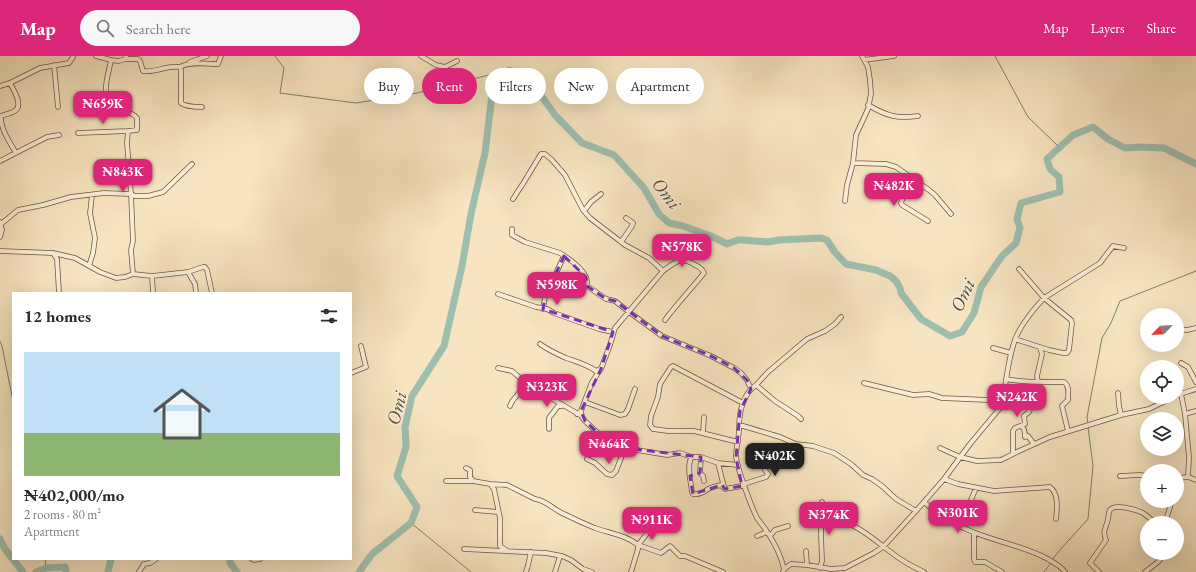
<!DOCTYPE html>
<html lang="en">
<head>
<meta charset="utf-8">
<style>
  body { margin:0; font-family:"EB Garamond",serif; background:#f7f7f7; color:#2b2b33; height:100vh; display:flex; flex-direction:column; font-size:15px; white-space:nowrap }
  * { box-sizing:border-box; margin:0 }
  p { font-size:13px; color:#7c7c81 }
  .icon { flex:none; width:22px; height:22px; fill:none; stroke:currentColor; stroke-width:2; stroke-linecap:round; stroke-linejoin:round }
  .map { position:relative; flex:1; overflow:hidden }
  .panel { position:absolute; left:12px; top:236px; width:340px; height:268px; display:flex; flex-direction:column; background:#fff; border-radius:0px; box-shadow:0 4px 16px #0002 }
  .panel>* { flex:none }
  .guide { position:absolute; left:364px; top:12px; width:380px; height:36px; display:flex; gap:8px }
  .needle { width:26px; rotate:245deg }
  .controls { position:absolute; left:1140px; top:252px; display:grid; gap:8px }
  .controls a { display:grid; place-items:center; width:44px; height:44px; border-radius:50%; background:#fff; box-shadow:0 4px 16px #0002; font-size:20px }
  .price { position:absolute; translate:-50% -34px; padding:0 9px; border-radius:8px; background:#db2777; color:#fff; font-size:13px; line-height:26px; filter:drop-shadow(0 1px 2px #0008) }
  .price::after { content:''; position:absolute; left:50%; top:24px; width:12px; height:9px; margin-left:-6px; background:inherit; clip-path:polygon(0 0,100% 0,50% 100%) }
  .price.current { background:#222; color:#fff }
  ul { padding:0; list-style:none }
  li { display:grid; align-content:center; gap:8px; height:212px; padding:0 12px }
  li+li { border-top:1px solid #e1e1e2 }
  li span { display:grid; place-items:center; height:124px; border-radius:0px; color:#555 }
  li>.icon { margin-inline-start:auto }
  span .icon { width:72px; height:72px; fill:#fffc; stroke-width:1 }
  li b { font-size:17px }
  h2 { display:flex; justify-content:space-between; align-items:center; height:48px; padding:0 12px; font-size:17px }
  .pill { padding:0 14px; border-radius:18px; background:#fff; box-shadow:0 4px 16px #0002; font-size:14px; line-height:36px }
  .pill.current { background:#db2777; color:#fff }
  header { display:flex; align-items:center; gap:24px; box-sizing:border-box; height:56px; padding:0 20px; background:#db2777; color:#fff }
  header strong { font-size:19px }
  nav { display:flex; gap:22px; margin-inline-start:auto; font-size:14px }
  .search { width:280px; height:36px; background:#f7f7f7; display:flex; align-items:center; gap:10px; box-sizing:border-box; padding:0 14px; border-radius:22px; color:#7c7c81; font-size:15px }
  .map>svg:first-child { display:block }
</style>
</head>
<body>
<header>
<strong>Map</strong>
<div class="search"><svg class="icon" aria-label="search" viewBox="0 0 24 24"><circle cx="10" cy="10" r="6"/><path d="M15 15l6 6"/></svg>Search here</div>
<nav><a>Map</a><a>Layers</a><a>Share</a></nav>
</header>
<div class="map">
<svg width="1196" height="516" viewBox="0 0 1196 516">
  <rect width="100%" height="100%" fill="#f7e4c0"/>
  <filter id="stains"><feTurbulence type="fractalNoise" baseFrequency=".005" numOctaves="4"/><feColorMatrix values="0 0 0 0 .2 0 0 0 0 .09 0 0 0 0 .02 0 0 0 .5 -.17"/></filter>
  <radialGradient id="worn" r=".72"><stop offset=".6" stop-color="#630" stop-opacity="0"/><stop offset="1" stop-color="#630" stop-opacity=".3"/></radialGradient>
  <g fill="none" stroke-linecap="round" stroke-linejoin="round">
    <path stroke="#778370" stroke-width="1" d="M275,0L284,12L280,37L356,47L417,37L509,14
      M995,0L1028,61L1060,92
      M0,285L2,290L13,345
      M1088,368L1087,361L1102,282L1111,267L1120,245L1196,215
      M411,467L471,516
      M45,503L46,512
      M1052,504L1059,495L1088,463L1093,410L1088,371
      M1044,516L1051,507"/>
    <path stroke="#9ebfae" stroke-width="7" d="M0,483L5,493L23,516
      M230,503V507L237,516
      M36,516L46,512L65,511L66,516
      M108,516L111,503
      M359,516L372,498L411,467L417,451L397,420L406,391L405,371L412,340L444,290L462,210L471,158L485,97L492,39L509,14L528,21L555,59L582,87L614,99L644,132L659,158L669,167L683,170L711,180L727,188L738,184H743L768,186L779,184L821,182L827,184L834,195L846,208L876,214L890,220L896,225L900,232L901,237L921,263L950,280L962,276L974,257L981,231L1002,200L1016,187L1020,172L1017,163L1021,147L1060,136L1059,121L1050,113L1047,103L1073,79L1093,71L1108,83L1125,92L1140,91L1164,92L1196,108"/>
    <defs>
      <path id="minor" d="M421,0L436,9L445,11L457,5
        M125,3H138L140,5L143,15C155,17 167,9 180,11L181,14V47C186,51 195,51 202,51
        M111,4L119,5L125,3L126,0
        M864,4L894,0
        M190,6L207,0
        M54,9L58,51
        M180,11C189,5 207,8 218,8L221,0
        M10,27C13,33 23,48 16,54C13,57 6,58 1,60C0,72 10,87 16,97
        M0,30L10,27L40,12L69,7L73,1
        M868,49C887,60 897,63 918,60
        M78,77L128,75
        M0,105L47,81L59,79
        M853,107L886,108L896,111L929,134L935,139L951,158
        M913,123L905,135L901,147L902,149L928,165
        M513,143L524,126L541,98H545L552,104L565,119L583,154L590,162L625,189L649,202L663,215L615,272L610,289L601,313L592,326L581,355L577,358
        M845,145L847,129L853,107L856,79L868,53L871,38L870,24L868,11L862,0
        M584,155L591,146L601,138
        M0,166L2,174L0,181
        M1,168L18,154L43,149L71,141L104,137L131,138L127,87L128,75L137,74V62C130,54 121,55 114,50C99,39 109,18 111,4L96,0
        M512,173V179L525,186L560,197C568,202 582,212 586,221C587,223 587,228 587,230L606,243L615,245L629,256L662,280L711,300L734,312L741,317L747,324L751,333
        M621,186L632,170L633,167L626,162
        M0,195L53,197L75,202L100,216L116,222L125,221L133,218L152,220L188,216L203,211H205L207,214L212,237
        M53,197L57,203L59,237
        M89,210L93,197L95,182L90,157L92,139
        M663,215C675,206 681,200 695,209C699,211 702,212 704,217C691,233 677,248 665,264
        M188,216L195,228L196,237
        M133,218L131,194L133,185L131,138L135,140H148L163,136L192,108
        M152,220L153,237
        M498,238L536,251L547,253L554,257L599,273L613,276
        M543,253L545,241L564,200
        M1177,273L1187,274L1196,272
        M1015,283L1049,294L1063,297H1067L1069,294L1072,267L1071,264L1044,242L1019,213
        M540,288C548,294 557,298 566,302C577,306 586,308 596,315L600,313
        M993,292L1011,297
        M1181,307L1188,311L1196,326
        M498,312L512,315L527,328L580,359
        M351,317L366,311L361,290
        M1006,323C1026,327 1044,326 1064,326C1070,330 1068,338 1068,344L1062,350L1068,375
        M864,327L913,339L929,338L942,342L988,344C1007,338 1015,349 1032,348
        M756,329L768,316L807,283L825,275L835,268L841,261
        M1118,337L1119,350L1121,359
        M1181,338L1185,358L1189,401L1188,421
        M1177,339L1196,333
        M585,346L620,359L625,358L628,353L635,333
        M510,350C513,342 514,344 518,338C521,334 521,331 527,328
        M581,355L582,361L585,365L601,380L611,387L625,392L667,399L680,397L692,401H701L718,407L738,409
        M1185,358L1196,355
        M739,370H743L780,381L796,388L813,390L834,397L851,408L863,419L872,423L882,430L896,443L916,455
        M1021,370C1025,372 1025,377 1025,381L1028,380L1034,388
        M549,373V362L558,350H562
        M703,377L704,361
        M738,386L694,375H668L653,373L650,369L651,360L658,341L660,328L671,311L673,310L743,347
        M940,392L960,401L977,405L1001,404L1019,395L1050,381L1121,359L1149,353L1174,341
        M1013,397V375L1015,372L1025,368L1024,360L1029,356L1032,348L1038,327L1037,320L1042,298L1040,292
        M692,401C686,408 691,427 692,436L693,438C699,439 703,437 708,433C712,431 717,430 721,429L725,433L742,430L744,428L766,421L768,418L765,414L757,392
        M701,401L700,417L703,420L704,425
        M587,403L595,407L607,418L612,419L616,415L625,392
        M718,407L724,431
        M466,412L470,414V421L473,425
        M1120,420L1140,419L1147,420
        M944,423L958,428L994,435L1050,431C1059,438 1057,453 1056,463
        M1177,424L1178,422L1188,421L1196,424
        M446,425H473L490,428L494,433L500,462V490L506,494
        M490,428L507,429L535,443C546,444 554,454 564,458C574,463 585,468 595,472C609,477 626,479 638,489V493L631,516
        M971,444L976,432
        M924,446C939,459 954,469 973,476C998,486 1023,490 1048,503C1054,507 1061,510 1065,516
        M475,454L498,456
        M936,457L950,449
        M821,466C850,455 880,491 902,504C909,509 916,512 924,516
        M1165,467L1172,445
        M649,470L646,479L638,489L661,497L670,490L680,500H685L723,516
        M974,477V503L975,506H985L1002,516
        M757,480L767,476
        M770,480L775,474L788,470
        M464,493L546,497L562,500L571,504L583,513L592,516
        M806,495L807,509
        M252,503L254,504L260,503
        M820,512L822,505L821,478L822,446
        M784,513C781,499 774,486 766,474C763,470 760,466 757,462C751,450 737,412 736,400C736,391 739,382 739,373C739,357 742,339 756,329L775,345L798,360L801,363
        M139,516L144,508L150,507L156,503
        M526,516L528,509L531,496
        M555,516L560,500
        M783,516L784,513L791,508L807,509L831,513L845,512L874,497L884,490L916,455L944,423L970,388L1000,352L1003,345C1006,325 1008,303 1015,284C1020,269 1033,254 1044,242L1100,207L1113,190L1124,192
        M1099,516L1090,507L1106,484C1102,474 1106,473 1108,463C1109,460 1108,456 1110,454C1115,447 1137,454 1143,457C1147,460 1152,464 1156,467
        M1145,516L1158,506L1165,497"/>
    </defs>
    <use href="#minor" stroke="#6b583e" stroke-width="5.5"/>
    <use href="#minor" stroke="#faedd6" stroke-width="4"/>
  </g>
  <path fill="none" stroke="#7b2cbf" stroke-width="3" stroke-dasharray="8 5" stroke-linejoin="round" d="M564,200L586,221L587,230L606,243L615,245L662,280L711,300L734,312L747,324L751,333L740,355L736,402L742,430L725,433L722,429L693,438L690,420L700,417L701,401L625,392L601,380L585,365L581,355L601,313L613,276L543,253L545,241Z"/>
  <g text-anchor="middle" stroke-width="3.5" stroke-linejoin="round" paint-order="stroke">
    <g font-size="19" font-style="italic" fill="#544e39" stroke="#faedd6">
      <text transform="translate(667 137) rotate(52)" y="7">Omi</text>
      <text transform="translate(962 239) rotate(-65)" y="7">Omi</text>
      <text transform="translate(396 352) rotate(-76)" y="7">Omi</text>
    </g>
  </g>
  <rect width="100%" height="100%" filter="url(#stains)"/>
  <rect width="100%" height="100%" fill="url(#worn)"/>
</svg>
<div class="controls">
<a><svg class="needle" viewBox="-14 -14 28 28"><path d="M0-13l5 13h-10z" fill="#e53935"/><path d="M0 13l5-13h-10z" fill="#7c7c81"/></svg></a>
<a><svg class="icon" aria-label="locate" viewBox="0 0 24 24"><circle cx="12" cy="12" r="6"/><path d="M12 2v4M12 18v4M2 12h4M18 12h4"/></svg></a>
<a><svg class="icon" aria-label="layers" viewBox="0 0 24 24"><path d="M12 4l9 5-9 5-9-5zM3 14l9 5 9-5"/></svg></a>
<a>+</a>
<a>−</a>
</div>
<b class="price" style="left:103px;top:69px">₦659K</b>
<b class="price" style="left:123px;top:137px">₦843K</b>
<b class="price" style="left:894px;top:151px">₦482K</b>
<b class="price" style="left:682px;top:212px">₦578K</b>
<b class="price" style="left:557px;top:250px">₦598K</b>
<b class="price" style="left:547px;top:352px">₦323K</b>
<b class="price" style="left:1017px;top:362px">₦242K</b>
<b class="price" style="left:609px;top:409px">₦464K</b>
<b class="price current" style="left:775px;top:421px">₦402K</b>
<b class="price" style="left:958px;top:478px">₦301K</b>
<b class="price" style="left:829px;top:480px">₦374K</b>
<b class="price" style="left:652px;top:485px">₦911K</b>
<div class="guide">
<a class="pill">Buy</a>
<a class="pill current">Rent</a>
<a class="pill">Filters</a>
<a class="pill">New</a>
<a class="pill">Apartment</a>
</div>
<section class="panel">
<h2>12 homes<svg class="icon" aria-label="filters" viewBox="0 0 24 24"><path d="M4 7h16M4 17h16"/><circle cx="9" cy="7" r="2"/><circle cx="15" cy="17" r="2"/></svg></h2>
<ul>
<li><span style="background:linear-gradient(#bfe0f5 65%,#8fb573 0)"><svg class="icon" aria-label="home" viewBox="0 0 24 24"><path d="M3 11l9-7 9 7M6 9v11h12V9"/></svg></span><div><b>₦402,000/mo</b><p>2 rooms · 80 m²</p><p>Apartment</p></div></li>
</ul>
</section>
</div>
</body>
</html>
